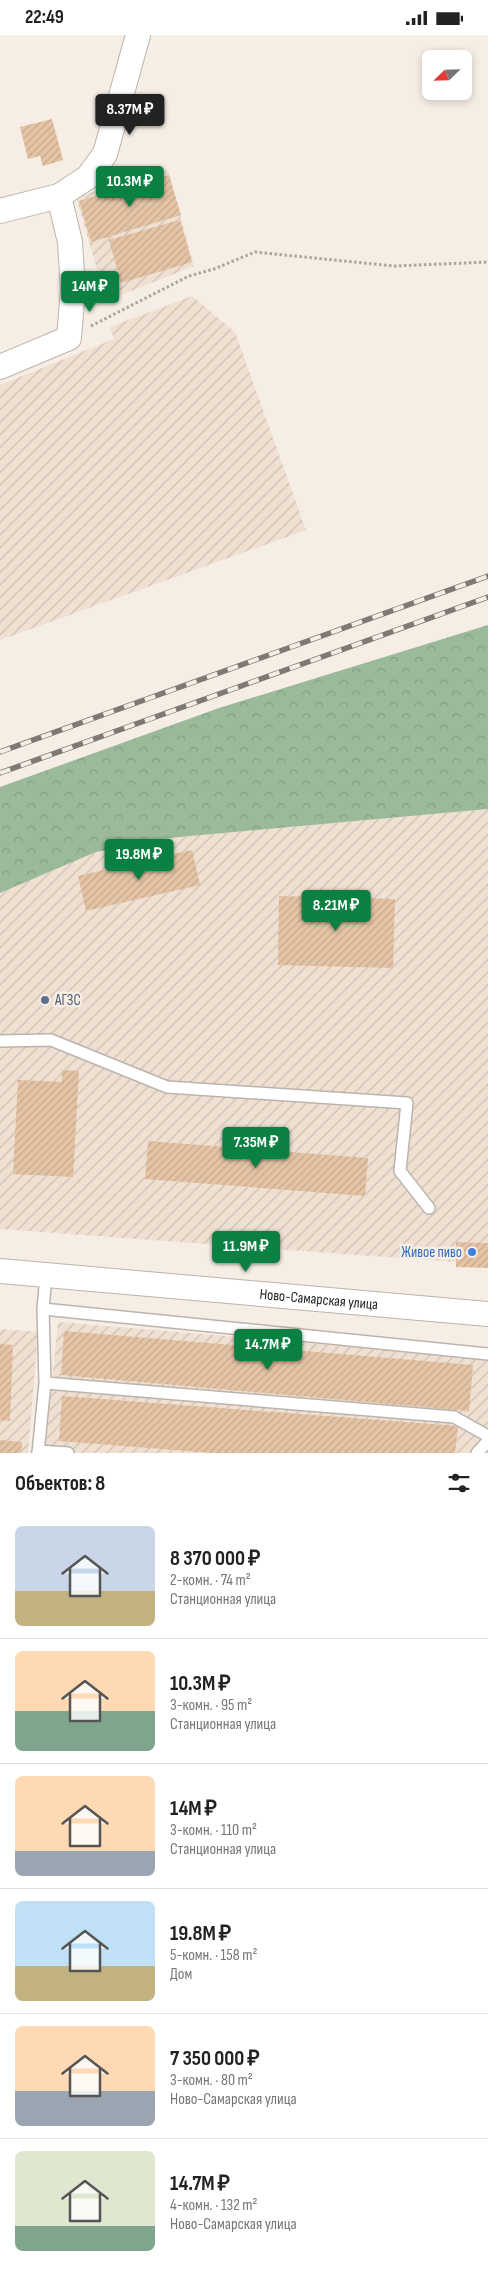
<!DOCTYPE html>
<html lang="ru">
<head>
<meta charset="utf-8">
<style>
  body { margin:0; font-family:"Sofia Sans Condensed",sans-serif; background:#f6f6f6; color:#222; height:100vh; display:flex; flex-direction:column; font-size:19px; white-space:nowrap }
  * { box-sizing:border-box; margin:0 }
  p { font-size:16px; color:#767676 }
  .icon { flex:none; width:28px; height:28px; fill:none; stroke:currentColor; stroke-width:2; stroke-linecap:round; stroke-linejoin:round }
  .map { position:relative; height:1418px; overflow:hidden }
  .details { display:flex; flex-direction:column; background:#fff; flex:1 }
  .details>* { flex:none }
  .needle { width:32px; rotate:247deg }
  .fabs { position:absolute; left:422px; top:15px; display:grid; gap:10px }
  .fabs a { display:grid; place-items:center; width:50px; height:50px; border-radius:8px; background:#fff; box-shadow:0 2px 8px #0003; font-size:25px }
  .price { position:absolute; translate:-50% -42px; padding:0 11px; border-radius:5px; background:#0b8043; color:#fff; font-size:16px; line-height:32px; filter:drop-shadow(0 1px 2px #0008) }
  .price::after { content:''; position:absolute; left:50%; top:30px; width:15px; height:11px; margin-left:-8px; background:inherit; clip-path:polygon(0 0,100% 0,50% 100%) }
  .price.selected { background:#222; color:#fff }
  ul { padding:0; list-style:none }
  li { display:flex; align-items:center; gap:15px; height:125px; padding:0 15px }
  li+li { border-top:1px solid #e0e0e0 }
  li span { display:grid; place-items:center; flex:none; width:140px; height:100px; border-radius:8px; color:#555 }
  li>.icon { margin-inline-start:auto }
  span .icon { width:60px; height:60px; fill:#fffc; stroke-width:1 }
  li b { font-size:21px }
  h2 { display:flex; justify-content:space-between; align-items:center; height:60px; padding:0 15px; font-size:21px }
  .status { display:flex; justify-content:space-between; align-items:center; height:35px; padding:0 25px; background:#fff; direction:ltr }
  .status svg { height:14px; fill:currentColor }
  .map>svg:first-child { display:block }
</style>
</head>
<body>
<div class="status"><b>22:49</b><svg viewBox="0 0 49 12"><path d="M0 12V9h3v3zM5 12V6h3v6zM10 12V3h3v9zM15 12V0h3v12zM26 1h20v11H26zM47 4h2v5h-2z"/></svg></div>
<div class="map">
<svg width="488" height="1418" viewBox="0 0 488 1418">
  <defs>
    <pattern id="industrial-furrows" width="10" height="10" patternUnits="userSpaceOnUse" patternTransform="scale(1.25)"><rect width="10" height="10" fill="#efe0d2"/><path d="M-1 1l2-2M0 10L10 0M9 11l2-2" fill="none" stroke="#cdc0b4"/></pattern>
    <pattern id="forest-crowns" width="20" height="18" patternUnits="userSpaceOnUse" patternTransform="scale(1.25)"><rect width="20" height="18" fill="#9aba9b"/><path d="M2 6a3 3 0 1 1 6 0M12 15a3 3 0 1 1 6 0" fill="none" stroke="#849f85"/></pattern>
    <pattern id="building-hatch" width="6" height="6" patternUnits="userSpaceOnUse" patternTransform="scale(1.25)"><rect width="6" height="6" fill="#e5c4a5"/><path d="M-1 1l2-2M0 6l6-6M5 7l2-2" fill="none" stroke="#c4a88d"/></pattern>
  </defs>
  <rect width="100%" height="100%" fill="#f6ede5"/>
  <path fill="url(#industrial-furrows)" d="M168,135L194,231L106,266L76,162Z
    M192,261L235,297L306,495L0,605V350L114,304L110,292Z
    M488,774V1208L456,1207V1227L0,1194V858L96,817L169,803Z
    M58,1287L488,1323V1418H45Z
    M0,1294L38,1297L28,1418H0Z"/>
  <path fill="url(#forest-crowns)" d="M488,590V774L169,803L96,817L0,858V752L219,673Z"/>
  <path fill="url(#building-hatch)" d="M52,84L63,125L43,131L40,121L28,124L20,92Z
    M169,140L181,180L91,207L79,166Z
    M180,185L192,227L121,248L109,205Z
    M192,815L200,850L86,876L78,841Z
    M279,861L395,864L393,933L278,930Z
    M62,1035L79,1036L73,1142L13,1139L18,1045L62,1047Z
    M148,1106L368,1123L365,1161L145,1144Z
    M456,1207L488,1208V1233L456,1232Z
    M64,1296L473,1330L469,1376L61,1340Z
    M0,1309L13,1310L10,1386L0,1385Z
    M62,1361L458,1391L455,1418H213L59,1406Z
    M0,1405L22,1407L21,1418H0Z"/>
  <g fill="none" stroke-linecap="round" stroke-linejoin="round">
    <defs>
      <path id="service" d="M0,1006L51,1005L167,1052L407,1068L400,1136L429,1173
        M43,1274L488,1319
        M45,1348L454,1382L488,1401
        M38,1416L68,1418
        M38,1418L45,1348L43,1274L46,1241
        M477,1418L488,1406"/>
      <g id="minor">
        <path d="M0,176L59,161L88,142L105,119L138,0"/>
        <path d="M0,332L69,303L73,254L70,207L59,161"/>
        <path id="s1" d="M0,1236L488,1279"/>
      </g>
    </defs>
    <use href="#service" stroke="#bcb4ac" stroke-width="14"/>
    <use href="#minor" stroke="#bcb4ac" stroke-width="26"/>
    <path stroke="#aca59f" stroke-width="3" stroke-dasharray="2.5 2.5" stroke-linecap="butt" d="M91,291L189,241L214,234L255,217L395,231L488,227"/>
    <use href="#service" stroke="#fff" stroke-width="11"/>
    <use href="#minor" stroke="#fff" stroke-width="24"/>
    <defs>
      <path id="rail" d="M0,717L488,541
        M0,738L488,562"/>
    </defs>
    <use href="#rail" stroke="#7f7974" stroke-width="5.5"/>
    <use href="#rail" stroke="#f6ede5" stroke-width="4" stroke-dasharray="11" stroke-linecap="butt"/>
  </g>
  <circle fill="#5c6f8a" stroke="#f6ede5" stroke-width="2" cx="45" cy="965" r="5"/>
  <circle fill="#3f7fe0" stroke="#f6ede5" stroke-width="2" cx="472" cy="1217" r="5"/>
  <g text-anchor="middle" stroke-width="5" stroke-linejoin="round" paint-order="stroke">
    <g font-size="15" fill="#4e5e75" stroke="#f6ede5" text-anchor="start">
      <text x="55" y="970">АГЗС</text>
    </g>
    <g font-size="15" fill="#366cbe" stroke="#f6ede5" text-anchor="end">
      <text x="462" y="1222">Живое пиво</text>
    </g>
    <g font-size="15" fill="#211d1b" stroke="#f6ede5">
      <text dy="5" stroke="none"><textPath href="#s1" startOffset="320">Ново-Самарская улица</textPath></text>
    </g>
  </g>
</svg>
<div class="fabs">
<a><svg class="needle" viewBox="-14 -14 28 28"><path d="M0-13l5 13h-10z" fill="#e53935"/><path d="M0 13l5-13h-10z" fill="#767676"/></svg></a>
</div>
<b class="price selected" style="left:130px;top:101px">8.37M ₽</b>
<b class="price" style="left:130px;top:173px">10.3M ₽</b>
<b class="price" style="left:90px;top:278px">14M ₽</b>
<b class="price" style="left:139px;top:846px">19.8M ₽</b>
<b class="price" style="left:336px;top:897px">8.21M ₽</b>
<b class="price" style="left:256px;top:1134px">7.35M ₽</b>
<b class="price" style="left:246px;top:1238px">11.9M ₽</b>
<b class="price" style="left:268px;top:1336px">14.7M ₽</b>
</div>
<section class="details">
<h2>Объектов: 8<svg class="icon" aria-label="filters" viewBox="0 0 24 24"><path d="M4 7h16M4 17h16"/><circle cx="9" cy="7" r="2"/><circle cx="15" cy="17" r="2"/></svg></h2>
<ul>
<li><span style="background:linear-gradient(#c9d6e8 65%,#c2b280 0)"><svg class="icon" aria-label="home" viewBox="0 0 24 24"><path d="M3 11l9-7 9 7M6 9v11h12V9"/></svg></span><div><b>8 370 000 ₽</b><p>2-комн. · 74 m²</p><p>Станционная улица</p></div></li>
<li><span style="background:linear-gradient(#ffd9b3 60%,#7fa58c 0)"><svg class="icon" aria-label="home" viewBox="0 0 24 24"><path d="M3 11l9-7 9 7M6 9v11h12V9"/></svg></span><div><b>10.3M ₽</b><p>3-комн. · 95 m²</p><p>Станционная улица</p></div></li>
<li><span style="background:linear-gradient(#ffd9b3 75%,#9aa5b1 0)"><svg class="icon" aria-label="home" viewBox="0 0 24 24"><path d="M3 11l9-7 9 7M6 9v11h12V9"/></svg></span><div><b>14M ₽</b><p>3-комн. · 110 m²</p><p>Станционная улица</p></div></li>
<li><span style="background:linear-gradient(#bfe0f5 65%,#c2b280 0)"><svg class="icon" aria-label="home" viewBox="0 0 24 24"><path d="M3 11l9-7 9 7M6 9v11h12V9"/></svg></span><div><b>19.8M ₽</b><p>5-комн. · 158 m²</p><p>Дом</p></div></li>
<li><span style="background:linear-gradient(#ffd9b3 65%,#9aa5b1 0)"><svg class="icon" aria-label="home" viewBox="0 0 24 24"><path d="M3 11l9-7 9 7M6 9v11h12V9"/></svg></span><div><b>7 350 000 ₽</b><p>3-комн. · 80 m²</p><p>Ново-Самарская улица</p></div></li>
<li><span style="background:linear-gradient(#dfe7d0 75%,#7fa58c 0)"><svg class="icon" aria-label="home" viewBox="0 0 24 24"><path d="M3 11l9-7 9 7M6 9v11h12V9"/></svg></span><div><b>14.7M ₽</b><p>4-комн. · 132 m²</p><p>Ново-Самарская улица</p></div></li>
</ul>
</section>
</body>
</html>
